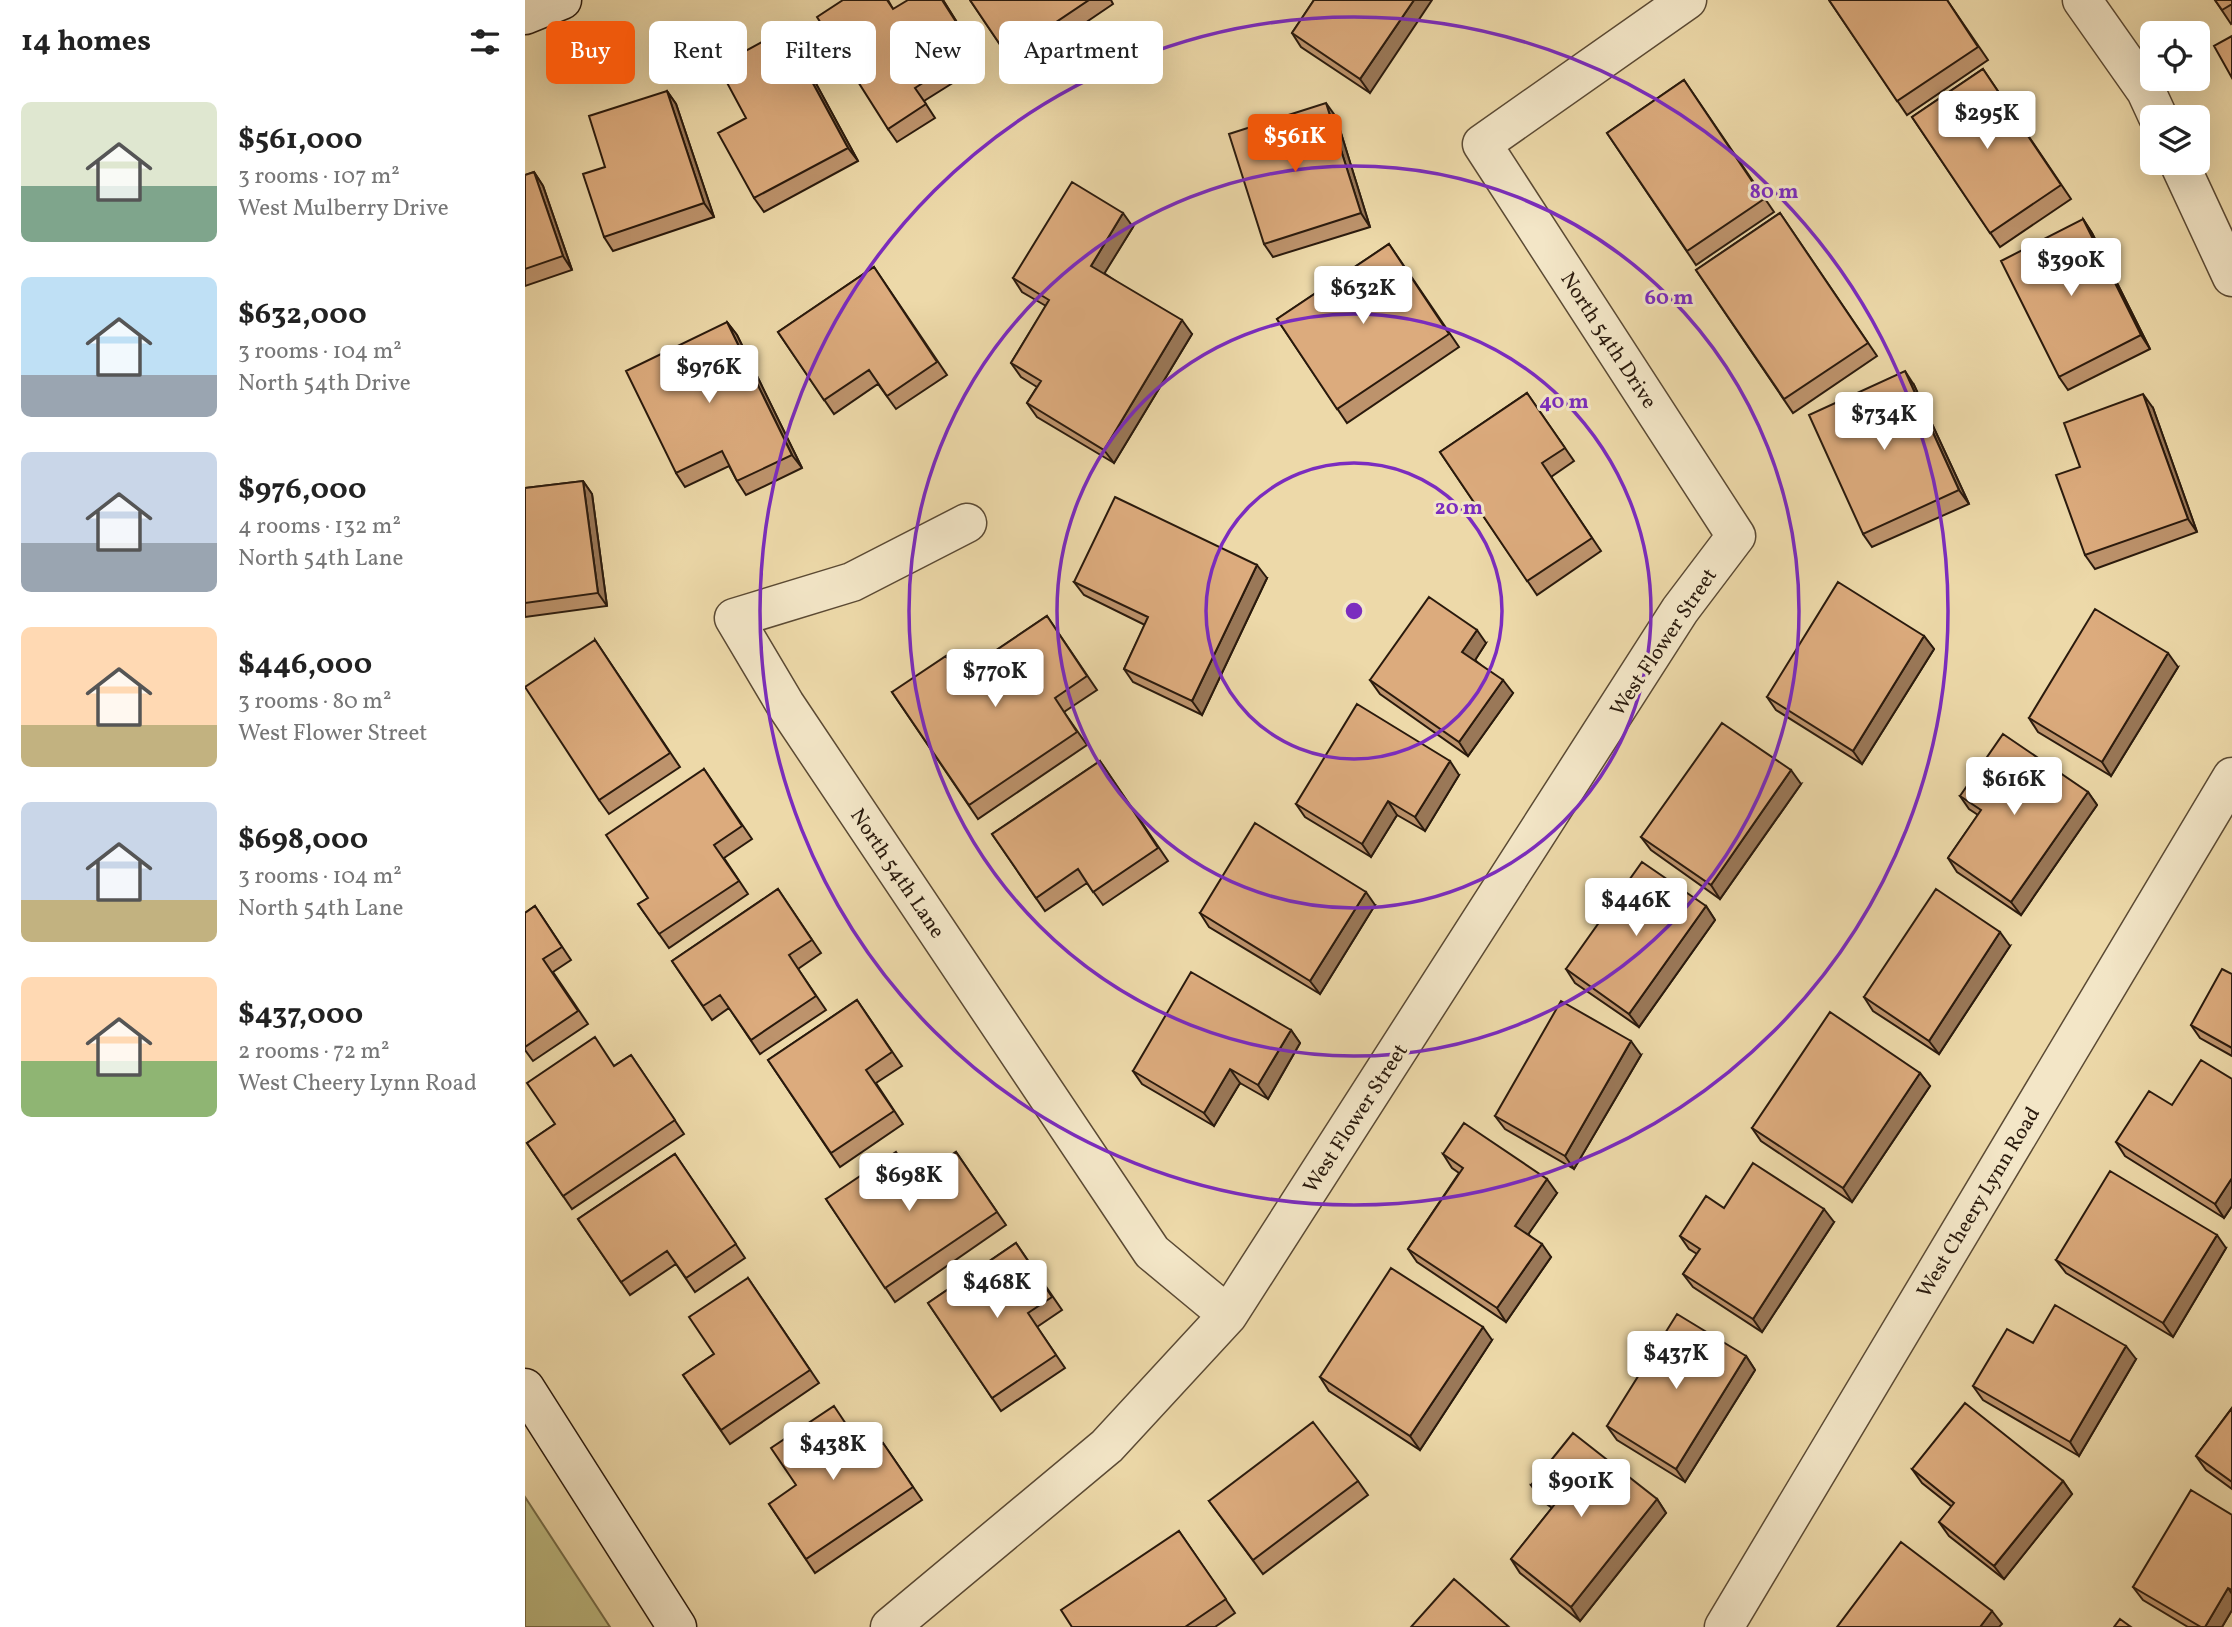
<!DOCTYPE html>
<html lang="en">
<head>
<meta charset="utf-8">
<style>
  body { margin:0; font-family:Vollkorn,serif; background:#f6f6f6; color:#222; height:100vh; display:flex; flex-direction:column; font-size:26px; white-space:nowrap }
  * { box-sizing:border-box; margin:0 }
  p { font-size:23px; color:#767676 }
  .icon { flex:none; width:38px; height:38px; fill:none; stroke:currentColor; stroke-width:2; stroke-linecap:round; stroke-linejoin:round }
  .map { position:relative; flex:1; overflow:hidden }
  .side { display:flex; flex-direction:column; background:#fff; width:525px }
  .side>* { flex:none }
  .guide { position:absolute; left:21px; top:21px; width:665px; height:63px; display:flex; gap:14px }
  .fabs { position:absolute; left:1615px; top:21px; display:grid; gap:14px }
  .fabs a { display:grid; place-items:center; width:70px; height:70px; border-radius:10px; background:#fff; box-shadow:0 7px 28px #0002; font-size:35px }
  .price { position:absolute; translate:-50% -60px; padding:0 16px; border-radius:7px; background:#fff; color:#222; font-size:23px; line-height:46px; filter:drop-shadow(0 2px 4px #0008) }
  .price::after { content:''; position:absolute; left:50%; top:42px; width:21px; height:16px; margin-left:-10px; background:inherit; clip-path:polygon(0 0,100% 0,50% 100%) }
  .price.active { background:#ea580c; color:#fff }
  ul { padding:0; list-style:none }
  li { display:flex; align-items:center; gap:21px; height:175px; padding:0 21px }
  li span { display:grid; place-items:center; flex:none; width:196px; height:140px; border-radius:10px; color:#555 }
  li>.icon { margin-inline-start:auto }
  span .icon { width:84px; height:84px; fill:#fffc; stroke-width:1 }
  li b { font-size:30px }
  h2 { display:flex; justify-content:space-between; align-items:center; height:84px; padding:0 21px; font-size:30px }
  .chip { padding:0 24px; border-radius:10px; background:#fff; box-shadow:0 7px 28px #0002; font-size:24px; line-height:63px }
  .chip.active { background:#ea580c; color:#fff }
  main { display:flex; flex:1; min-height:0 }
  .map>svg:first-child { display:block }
</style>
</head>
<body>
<main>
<section class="side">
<h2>14 homes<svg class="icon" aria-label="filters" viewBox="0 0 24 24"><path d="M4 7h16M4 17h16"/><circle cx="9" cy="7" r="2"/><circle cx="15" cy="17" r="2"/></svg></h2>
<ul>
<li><span style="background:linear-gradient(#dfe7d0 60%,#7fa58c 0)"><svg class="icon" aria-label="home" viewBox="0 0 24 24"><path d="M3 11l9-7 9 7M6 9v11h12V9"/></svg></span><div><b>$561,000</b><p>3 rooms · 107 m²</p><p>West Mulberry Drive</p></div></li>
<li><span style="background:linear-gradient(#bfe0f5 70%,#9aa5b1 0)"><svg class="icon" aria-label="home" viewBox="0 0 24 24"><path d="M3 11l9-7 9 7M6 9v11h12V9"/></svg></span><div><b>$632,000</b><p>3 rooms · 104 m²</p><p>North 54th Drive</p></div></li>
<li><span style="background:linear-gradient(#c9d6e8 65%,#9aa5b1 0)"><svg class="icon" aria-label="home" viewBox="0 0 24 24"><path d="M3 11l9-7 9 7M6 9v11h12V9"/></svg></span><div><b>$976,000</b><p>4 rooms · 132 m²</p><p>North 54th Lane</p></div></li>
<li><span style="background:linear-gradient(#ffd9b3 70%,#c2b280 0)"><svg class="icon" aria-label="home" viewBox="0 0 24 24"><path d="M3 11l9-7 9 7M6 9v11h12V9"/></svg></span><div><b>$446,000</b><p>3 rooms · 80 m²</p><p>West Flower Street</p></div></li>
<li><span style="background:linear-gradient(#c9d6e8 70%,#c2b280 0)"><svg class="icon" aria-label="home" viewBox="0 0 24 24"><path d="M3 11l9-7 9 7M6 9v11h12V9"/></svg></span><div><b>$698,000</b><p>3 rooms · 104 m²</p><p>North 54th Lane</p></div></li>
<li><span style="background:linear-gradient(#ffd9b3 60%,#8fb573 0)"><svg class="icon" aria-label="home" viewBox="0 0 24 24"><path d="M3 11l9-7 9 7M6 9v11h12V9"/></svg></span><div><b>$437,000</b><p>2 rooms · 72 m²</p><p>West Cheery Lynn Road</p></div></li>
</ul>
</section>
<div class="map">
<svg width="1707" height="1627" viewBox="0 0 1707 1627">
  <rect width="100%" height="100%" fill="#edd9a9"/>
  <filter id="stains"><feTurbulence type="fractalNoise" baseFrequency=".00286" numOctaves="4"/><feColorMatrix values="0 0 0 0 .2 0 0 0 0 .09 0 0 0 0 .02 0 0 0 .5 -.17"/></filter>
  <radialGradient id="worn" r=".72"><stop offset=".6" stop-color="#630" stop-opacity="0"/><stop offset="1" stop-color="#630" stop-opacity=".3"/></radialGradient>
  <path fill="#bfbd84" stroke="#746c48" stroke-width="2" d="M0,1497L85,1627H0Z"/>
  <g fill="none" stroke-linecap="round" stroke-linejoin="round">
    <defs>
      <path id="street" d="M1557,0L1621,91L1633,117
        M1654,163L1707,277
        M442,523L327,582L209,618L260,704L627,1252L703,1315
        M365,1627L582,1446L703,1315L1155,610L1211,536L957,144L1162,0
        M1199,1627L1707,777"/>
      <path id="secondary" d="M0,15L37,0
        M0,1388L152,1627"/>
    </defs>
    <use href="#street" stroke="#5b4a34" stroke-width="41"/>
    <use href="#secondary" stroke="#2a1a0d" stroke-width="41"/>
    <use href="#street" stroke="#f3e6c7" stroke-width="38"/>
    <use href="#secondary" stroke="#f3e6c7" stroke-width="38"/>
  </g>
  <path fill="#bd936c" stroke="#2a1a0d" stroke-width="2" d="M318,0H363L368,9L418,0L458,64L399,101L410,118L372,142L363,129Z
    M445,0H586L588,4L492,69Z
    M789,0L845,93L776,47L767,33Z
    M1304,0H1422L1463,60L1382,115Z
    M1690,0H1707V23L1706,24Z
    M259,30L269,43L333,161L239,212L229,198L221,118Z
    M1458,69L1546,199L1475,247L1387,117Z
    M1159,80L1249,212L1171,265L1082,133Z
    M142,91L151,104L189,217L88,251L79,237L80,167Z
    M811,117L845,227L748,257L739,244Z
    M9,172L18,186L47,270L0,286V175Z
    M1255,213L1352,356L1268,413L1171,270Z
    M1558,219L1567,233L1625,349L1543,390L1534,377Z
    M608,227L579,273L667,334L589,463L512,417L502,403L512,387L496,377L486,363L521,306L497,292L488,278Z
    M864,244L934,347L822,423L752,319Z
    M349,267L422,375L371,409L353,384L309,414L253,332Z
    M202,322L212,335L277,468L221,495L212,481L204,466L160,487L151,473Z
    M1389,385L1444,504L1347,547L1338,534Z
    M1002,393L1049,461L1026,477L1076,551L1012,595L915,452Z
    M1628,408L1672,532L1570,569L1560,555L1555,467Z
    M58,481L67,494L82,606L0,617V488Z
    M742,578L677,715L608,682L599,669L620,625L559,595L549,582Z
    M522,616L572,690L539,712L562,745L453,819L367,692L435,675Z
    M1399,636L1409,649L1337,764L1251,710L1242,697Z
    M70,640L155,767L84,814L74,800Z
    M961,643L950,660L988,693L943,756L855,694L845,680Z
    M1653,667L1586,776L1513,732L1504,718Z
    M575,761L643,861L578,905L562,883L520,911L467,834Z
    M179,769L227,839L199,858L223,894L144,948L113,904L123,898Z
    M934,775L900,831L872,815L846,857L780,817L771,804Z
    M1276,784L1195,899L1126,850L1116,837Z
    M1563,792L1572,805L1496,915L1432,872L1423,858L1453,815L1444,809L1435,796Z
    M253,889L296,953L273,969L301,1010L235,1054L204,1008L187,1020L147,961Z
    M850,905L795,994L684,927L675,913Z
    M10,906L46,960L28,972L63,1024L8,1061L0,1050V913Z
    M1181,906L1190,920L1114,1027L1050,983L1041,969Z
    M1485,946L1414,1054L1348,1011L1339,997Z
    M1707,974V1056L1675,1038L1666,1025Z
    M332,1000L377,1066L351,1083L378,1124L315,1167L243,1060Z
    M766,1030L775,1043L743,1099L715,1083L689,1126L617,1084L608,1071Z
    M106,1055L159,1134L47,1209L2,1143L30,1124L89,1066Z
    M1116,1055L1049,1169L980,1129L970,1116Z
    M1395,1073L1405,1086L1327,1202L1236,1141L1227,1128Z
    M1707,1079V1206L1699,1218L1600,1156L1591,1142L1647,1105Z
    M431,1152L481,1225L370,1302L301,1199L390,1180Z
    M150,1154L220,1258L170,1292L151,1264L105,1295L53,1219Z
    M918,1154L1032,1193L1003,1234L1026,1257L981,1322L892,1262L883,1249L934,1173L927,1168Z
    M1199,1208L1309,1222L1237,1332L1168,1287L1158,1274L1172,1254L1164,1249L1155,1236Z
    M491,1243L537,1310L512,1327L540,1368L476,1411L403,1303Z
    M1701,1248L1648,1337L1541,1273L1531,1260Z
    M223,1278L294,1383L205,1444L158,1375L189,1354Z
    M967,1340L895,1450L804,1391L795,1377Z
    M1508,1343L1611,1359L1554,1456L1458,1400L1448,1386Z
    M1221,1356L1230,1370L1160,1482L1092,1440L1082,1426Z
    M1707,1408V1489L1681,1470L1671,1456Z
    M358,1443L397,1500L290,1573L244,1504L342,1454Z
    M1387,1469L1538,1481L1547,1494L1479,1579L1424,1536L1414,1522L1427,1507L1397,1483Z
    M833,1481L843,1495L738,1574L684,1501Z
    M1006,1485L1132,1499L1141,1513L1055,1621L995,1573L986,1559L1027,1508L1015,1499Z
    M1707,1515V1610L1697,1627H1663L1618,1600L1608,1587Z
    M654,1531L710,1613L690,1627H547Z"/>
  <path fill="#9a7858" stroke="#2a1a0d" stroke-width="2" d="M417,0H418L458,64L449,50Z
    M889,0H907L845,93L835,79Z
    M259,30L269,43L333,161L323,148Z
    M142,91L151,104L189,217L179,203Z
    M801,103L811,117L845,227L836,213Z
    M9,172L18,186L47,270L38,256Z
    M598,213L608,227L576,279L566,266Z
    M1558,219L1567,233L1625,349L1616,335Z
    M657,320L667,334L589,463L579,450Z
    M202,322L212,335L277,468L267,455Z
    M1380,371L1389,385L1444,504L1434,490Z
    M1618,394L1628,408L1672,532L1663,519Z
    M58,481L67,494L82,606L73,593Z
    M732,565L742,578L677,715L667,701Z
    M952,630L961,643L947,665L937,652Z
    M1399,636L1409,649L1337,764L1328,751Z
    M1643,653L1653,667L1586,776L1577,762Z
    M978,680L988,693L943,756L934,742Z
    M925,761L934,775L900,831L890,817Z
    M1266,770L1276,784L1195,899L1186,885Z
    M1563,792L1572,805L1496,915L1486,902Z
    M863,801L872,815L846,857L837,844Z
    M841,892L850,905L795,994L785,981Z
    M1181,906L1190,920L1114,1027L1104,1014Z
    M1475,932L1485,946L1414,1054L1404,1041Z
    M766,1030L775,1043L743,1099L733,1085Z
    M1106,1041L1116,1055L1049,1169L1040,1156Z
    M705,1069L715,1083L689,1126L679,1113Z
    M1395,1073L1405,1086L1327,1202L1318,1188Z
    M1707,1178V1206L1699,1218L1690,1204Z
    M1022,1179L1032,1193L1000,1239L990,1226Z
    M1299,1209L1309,1222L1237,1332L1228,1319Z
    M1692,1235L1701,1248L1648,1337L1638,1323Z
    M1017,1244L1026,1257L981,1322L972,1308Z
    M958,1327L967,1340L895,1450L885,1436Z
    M1601,1346L1611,1359L1554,1456L1545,1442Z
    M1221,1356L1230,1370L1160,1482L1151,1469Z
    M1538,1481L1547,1494L1479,1579L1469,1566Z
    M1132,1499L1141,1513L1055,1621L1046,1607Z
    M1703,1588L1707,1594V1610L1697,1627H1680Z
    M1467,1611L1477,1624L1474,1627H1455Z"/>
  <path fill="#dcab7d" stroke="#2a1a0d" stroke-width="2" d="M318,0H362L368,9L383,0H417L449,50L390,88L401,104L363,129L292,17Z
    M445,0H564L482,55Z
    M789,0H889L835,79L767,33Z
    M1304,0H1422L1453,47L1372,101Z
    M1690,0H1707V4L1697,10Z
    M259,30L323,148L229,198L193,133L221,118L193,66Z
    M1707,36V78L1689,46Z
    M1458,69L1536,185L1465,233L1387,117Z
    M1159,80L1239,199L1162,251L1082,133Z
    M142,91L179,203L79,237L58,174L80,167L64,116Z
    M801,103L836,213L739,244L704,134Z
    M9,172L38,256L0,269V175Z
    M547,182L598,213L566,266L657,320L579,450L502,403L516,381L486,363L524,300L488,278Z
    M1255,213L1343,343L1259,399L1171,270Z
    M1558,219L1616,335L1534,377L1476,261Z
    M864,244L924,334L812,409L752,319Z
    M349,267L412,362L362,396L344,370L299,400L253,332Z
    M202,322L267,455L212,481L197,451L151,473L101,371Z
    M1380,371L1434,490L1338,534L1284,415Z
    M1002,393L1040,448L1017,463L1067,538L1002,581L915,452Z
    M1618,394L1663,519L1560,555L1531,475L1555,467L1539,423Z
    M58,481L73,593L0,603V488Z
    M590,497L732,565L667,701L599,669L623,617L549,582Z
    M1313,582L1399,636L1328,751L1242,697Z
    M904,597L952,630L937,652L978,680L934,742L845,680Z
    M1570,609L1643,653L1577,762L1504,718Z
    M522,616L562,676L530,698L552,732L444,805L367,692L421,656L434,675Z
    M70,640L145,753L74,800L0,687Z
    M832,704L925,761L890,817L863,801L837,844L771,804Z
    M1197,723L1266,770L1186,885L1116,837Z
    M1478,734L1563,792L1486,902L1423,858L1456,810L1435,796Z
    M575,761L633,848L568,892L553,869L511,898L467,834Z
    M179,769L217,826L189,845L214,881L134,934L113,904L123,898L81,835Z
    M730,823L841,892L785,981L675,913Z
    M1117,862L1181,906L1104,1014L1041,969Z
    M253,889L287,940L264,955L291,996L226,1040L195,995L178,1006L147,961Z
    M1411,889L1475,932L1404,1041L1339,997Z
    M10,906L37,947L18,959L53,1011L0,1047V913Z
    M1697,969L1707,974V1048L1666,1025Z
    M666,972L766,1030L733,1085L705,1069L679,1113L608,1071Z
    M332,1000L367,1052L341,1070L369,1111L306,1153L243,1060Z
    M1036,1001L1106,1041L1040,1156L970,1116Z
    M1305,1012L1395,1073L1318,1188L1227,1128Z
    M70,1037L89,1066L106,1055L150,1120L38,1196L2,1143L30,1124L2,1083Z
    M1676,1060L1707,1079V1178L1690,1204L1591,1142L1624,1091L1647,1105Z
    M939,1123L1022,1179L990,1226L1017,1244L972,1308L883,1249L938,1168L918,1154Z
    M371,1152L390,1180L431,1152L472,1212L360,1288L301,1199Z
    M150,1154L211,1244L161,1278L142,1251L96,1282L53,1219Z
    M1228,1163L1299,1209L1228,1319L1158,1274L1175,1249L1155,1236L1181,1196L1199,1208Z
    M1585,1171L1692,1235L1638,1323L1531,1260Z
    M491,1243L527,1297L503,1313L531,1355L467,1398L403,1303Z
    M866,1268L958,1327L885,1436L795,1377Z
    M223,1278L285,1370L196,1430L158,1375L189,1354L164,1317Z
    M1530,1305L1601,1346L1545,1442L1448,1386L1482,1329L1508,1343Z
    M1152,1314L1221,1356L1151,1469L1082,1426Z
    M1440,1403L1538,1481L1469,1566L1414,1522L1429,1503L1387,1469Z
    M309,1406L341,1454L358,1443L388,1487L281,1559L244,1504L271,1485L246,1448Z
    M1707,1408V1482L1671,1456Z
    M788,1422L833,1481L728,1560L684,1501Z
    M1048,1433L1132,1499L1046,1607L986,1559L1030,1504L1006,1485Z
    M1666,1490L1707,1515V1590L1703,1588L1680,1627H1676L1608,1587Z
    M654,1531L701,1599L660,1627H547L536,1610Z
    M1376,1542L1467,1611L1455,1627H1312Z
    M929,1579L984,1627H886Z
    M1595,1619L1606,1627H1589Z"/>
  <g fill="none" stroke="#7b2cbf" stroke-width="3.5">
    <circle cx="829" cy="611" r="148"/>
    <circle cx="829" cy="611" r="297"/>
    <circle cx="829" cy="611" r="445"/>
    <circle cx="829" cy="611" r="594"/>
  </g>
  <g text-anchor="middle" stroke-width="6" stroke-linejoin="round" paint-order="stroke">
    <g font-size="21" fill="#2a1a0d" stroke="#f3e6c7">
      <text transform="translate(1084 340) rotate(57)" y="7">North 54th Drive</text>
      <text transform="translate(1138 642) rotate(-56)" y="7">West Flower Street</text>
      <text transform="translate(373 873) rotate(56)" y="7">North 54th Lane</text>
      <text transform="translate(830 1118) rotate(-57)" y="7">West Flower Street</text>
      <text transform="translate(1453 1202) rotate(-59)" y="7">West Cheery Lynn Road</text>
    </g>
  </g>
  <circle cx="829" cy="611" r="10" fill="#7b2cbf" stroke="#f3e6c7" stroke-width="3.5"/>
  <g font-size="21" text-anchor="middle" font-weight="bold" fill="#7b2cbf" stroke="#f3e6c7" stroke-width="6" stroke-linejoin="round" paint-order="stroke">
    <text x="1249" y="198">80 m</text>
    <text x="1144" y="304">60 m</text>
    <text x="1039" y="408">40 m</text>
    <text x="934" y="514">20 m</text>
  </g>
  <rect width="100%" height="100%" filter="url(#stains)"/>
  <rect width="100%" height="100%" fill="url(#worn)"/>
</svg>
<div class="fabs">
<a><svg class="icon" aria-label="locate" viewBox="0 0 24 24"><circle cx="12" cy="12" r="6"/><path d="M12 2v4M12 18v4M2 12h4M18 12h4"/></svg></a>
<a><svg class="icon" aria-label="layers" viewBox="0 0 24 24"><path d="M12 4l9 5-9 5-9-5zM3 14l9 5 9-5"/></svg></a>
</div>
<b class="price" style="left:1462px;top:151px">$295K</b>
<b class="price active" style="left:770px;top:174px">$561K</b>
<b class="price" style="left:1546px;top:298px">$390K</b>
<b class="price" style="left:838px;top:326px">$632K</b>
<b class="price" style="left:184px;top:405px">$976K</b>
<b class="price" style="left:1359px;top:452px">$734K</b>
<b class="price" style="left:470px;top:709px">$770K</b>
<b class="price" style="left:1489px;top:817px">$616K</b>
<b class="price" style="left:1111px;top:938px">$446K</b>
<b class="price" style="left:384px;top:1213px">$698K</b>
<b class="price" style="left:472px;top:1320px">$468K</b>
<b class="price" style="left:1151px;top:1391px">$437K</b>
<b class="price" style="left:308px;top:1482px">$438K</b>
<b class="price" style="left:1056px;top:1519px">$901K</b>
<div class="guide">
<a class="chip active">Buy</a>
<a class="chip">Rent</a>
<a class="chip">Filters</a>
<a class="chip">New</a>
<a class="chip">Apartment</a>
</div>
</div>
</main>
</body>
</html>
